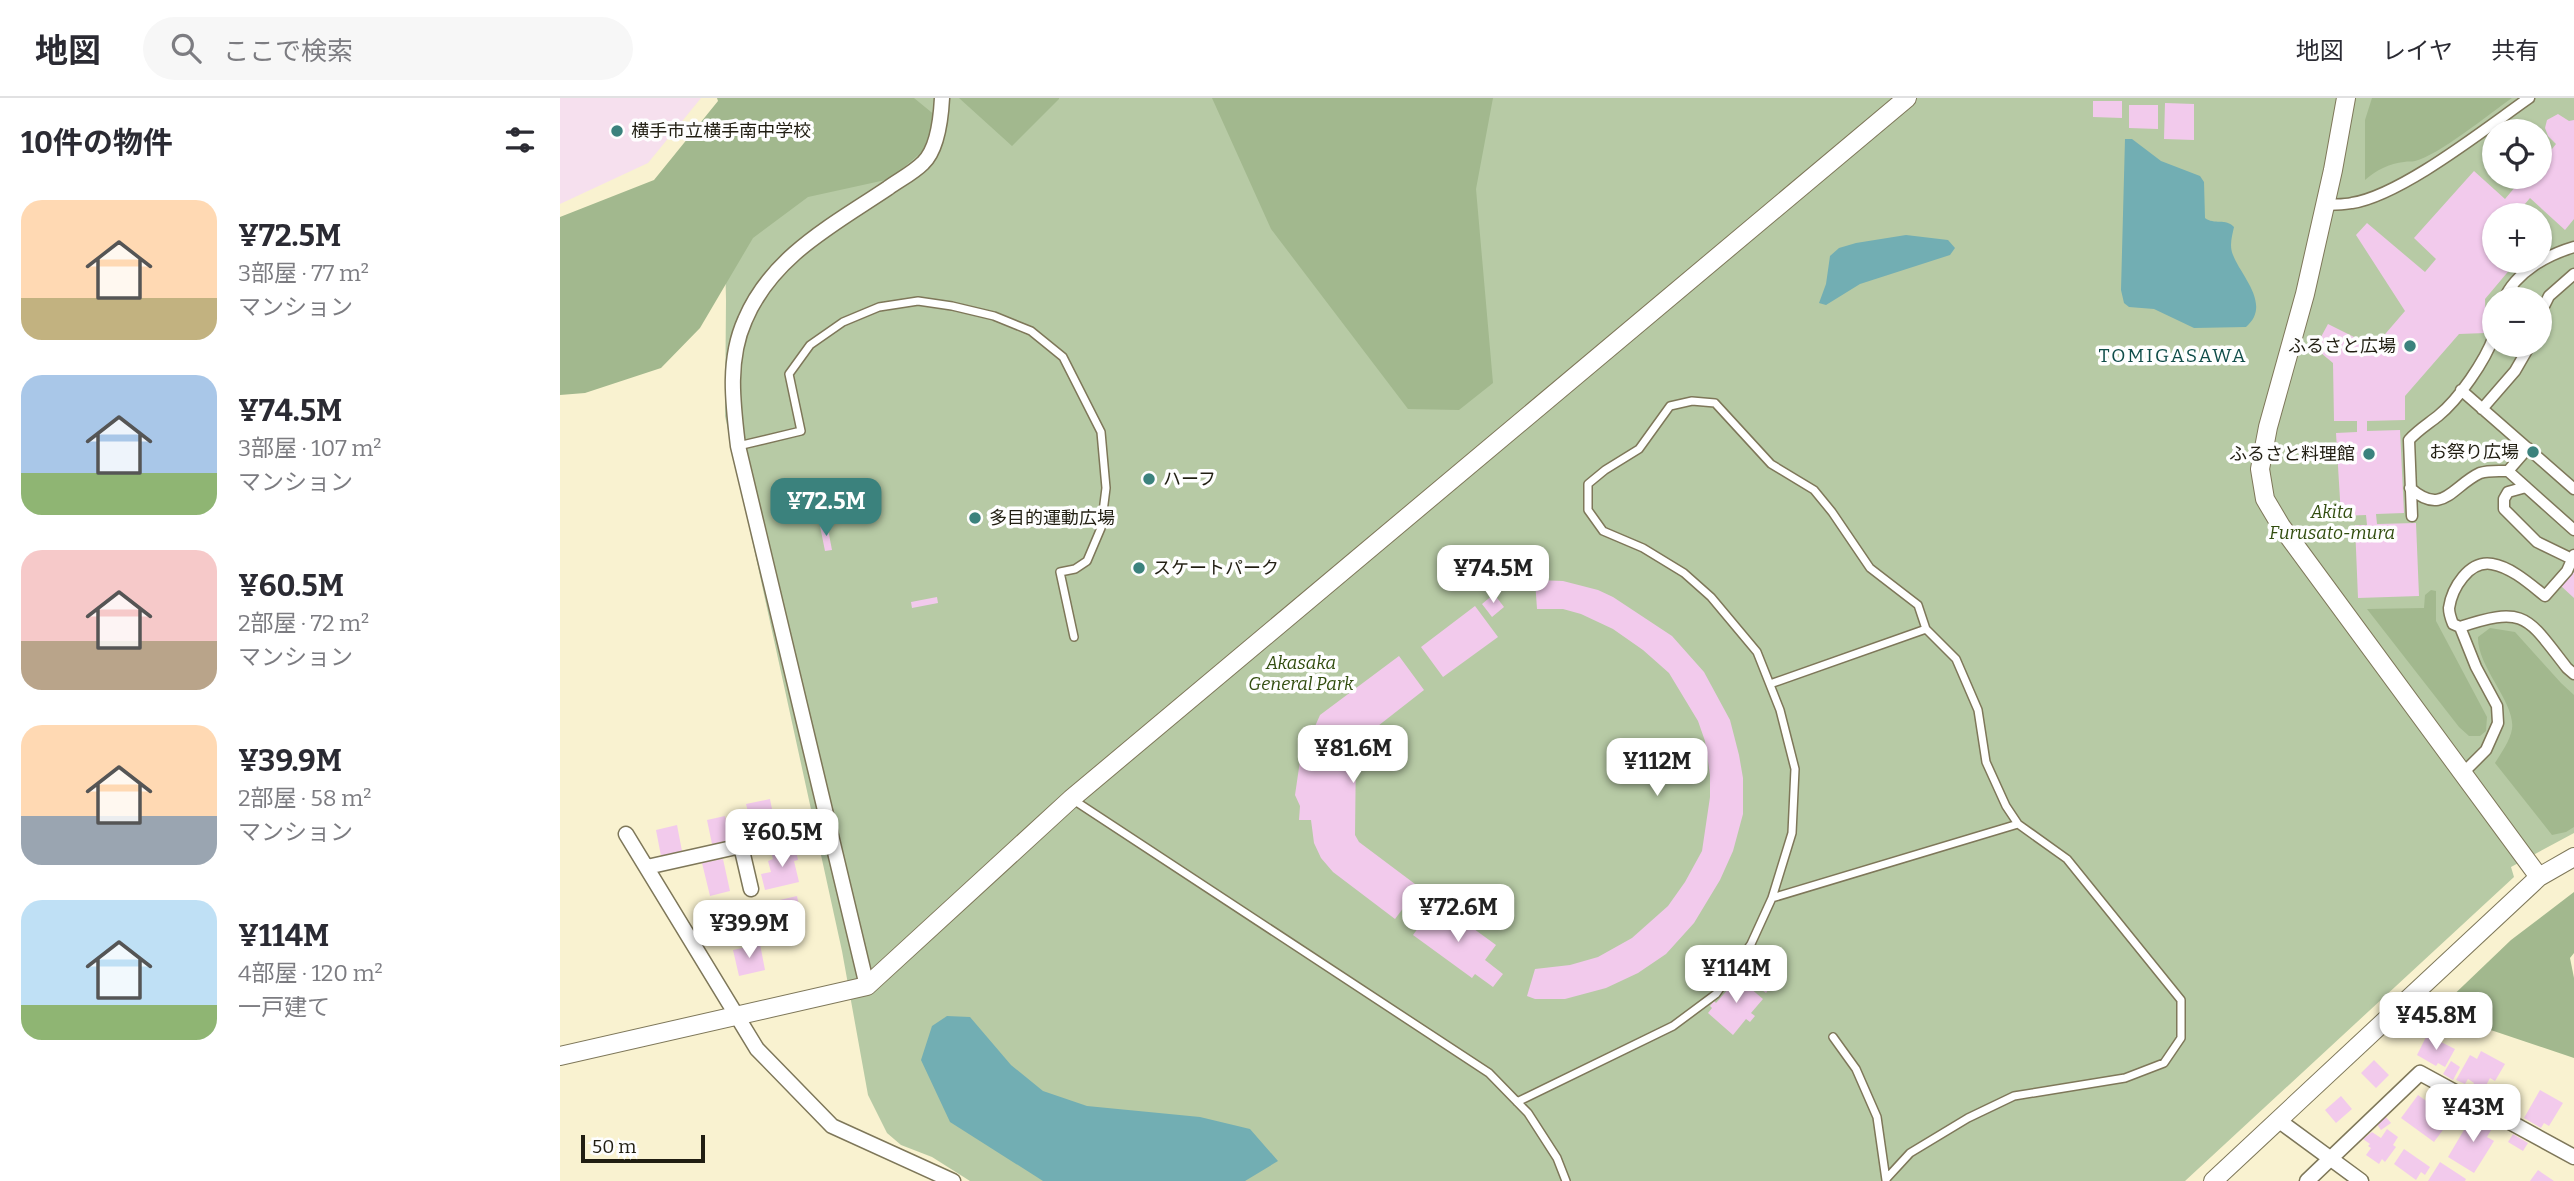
<!DOCTYPE html>
<html lang="ja">
<head>
<meta charset="utf-8">
<style>
  body { margin:0; font-family:Bitter,"Noto Sans JP",serif; background:#f7f7f7; color:#2b2b33; height:100vh; display:flex; flex-direction:column; font-size:26px; white-space:nowrap }
  * { box-sizing:border-box; margin:0 }
  p { font-size:23px; color:#7c7c81 }
  .icon { flex:none; width:38px; height:38px; fill:none; stroke:currentColor; stroke-width:2; stroke-linecap:round; stroke-linejoin:round }
  .map { position:relative; flex:1; overflow:hidden }
  .details { display:flex; flex-direction:column; background:#fff; width:560px }
  .details>* { flex:none }
  .tools { position:absolute; left:1922px; top:21px; display:grid; gap:14px }
  .tools a { display:grid; place-items:center; width:70px; height:70px; border-radius:50%; background:#fff; box-shadow:0 2px 5px #0004; font-size:35px }
  .scale { position:absolute; left:21px; bottom:18px; width:124px; box-sizing:border-box; padding-left:7px; border:4px solid #211e12; border-top:0; font-size:19px; line-height:24px; white-space:nowrap; color:#211e12; -webkit-text-stroke:5px #fefefe; paint-order:stroke }
  .price { position:absolute; translate:-50% -60px; padding:0 16px; border-radius:14px; background:#fff; color:#222; font-size:23px; line-height:46px; filter:drop-shadow(0 2px 4px #0008) }
  .price::after { content:''; position:absolute; left:50%; top:42px; width:21px; height:16px; margin-left:-10px; background:inherit; clip-path:polygon(0 0,100% 0,50% 100%) }
  .price.current { background:#3b827d; color:#fff }
  ul { padding:0; list-style:none }
  li { display:flex; align-items:center; gap:21px; height:175px; padding:0 21px }
  li span { display:grid; place-items:center; flex:none; width:196px; height:140px; border-radius:21px; color:#555 }
  li>.icon { margin-inline-start:auto }
  span .icon { width:84px; height:84px; fill:#fffc; stroke-width:1 }
  li b { font-size:30px }
  h2 { display:flex; justify-content:space-between; align-items:center; height:84px; padding:0 21px; font-size:30px }
  header { display:flex; align-items:center; gap:42px; box-sizing:border-box; height:98px; padding:0 35px; background:#fff; border-bottom:2px solid #e1e1e2 }
  header strong { font-size:33px }
  nav { display:flex; gap:38px; margin-inline-start:auto; font-size:24px }
  .search { width:490px; height:63px; background:#f7f7f7; display:flex; align-items:center; gap:18px; box-sizing:border-box; padding:0 24px; border-radius:38px; color:#7c7c81; font-size:26px }
  main { display:flex; flex:1; min-height:0 }
  .map>svg:first-child { display:block }
</style>
</head>
<body>
<header>
<strong>地図</strong>
<div class="search"><svg class="icon" aria-label="search" viewBox="0 0 24 24"><circle cx="10" cy="10" r="6"/><path d="M15 15l6 6"/></svg>ここで検索</div>
<nav><a>地図</a><a>レイヤ</a><a>共有</a></nav>
</header>
<main>
<section class="details">
<h2>10件の物件<svg class="icon" aria-label="filters" viewBox="0 0 24 24"><path d="M4 7h16M4 17h16"/><circle cx="9" cy="7" r="2"/><circle cx="15" cy="17" r="2"/></svg></h2>
<ul>
<li><span style="background:linear-gradient(#ffd9b3 70%,#c2b280 0)"><svg class="icon" aria-label="home" viewBox="0 0 24 24"><path d="M3 11l9-7 9 7M6 9v11h12V9"/></svg></span><div><b>¥72.5M</b><p>3部屋 · 77 m²</p><p>マンション</p></div></li>
<li><span style="background:linear-gradient(#a9c7e8 70%,#8fb573 0)"><svg class="icon" aria-label="home" viewBox="0 0 24 24"><path d="M3 11l9-7 9 7M6 9v11h12V9"/></svg></span><div><b>¥74.5M</b><p>3部屋 · 107 m²</p><p>マンション</p></div></li>
<li><span style="background:linear-gradient(#f6c9c9 65%,#b9a48a 0)"><svg class="icon" aria-label="home" viewBox="0 0 24 24"><path d="M3 11l9-7 9 7M6 9v11h12V9"/></svg></span><div><b>¥60.5M</b><p>2部屋 · 72 m²</p><p>マンション</p></div></li>
<li><span style="background:linear-gradient(#ffd9b3 65%,#9aa5b1 0)"><svg class="icon" aria-label="home" viewBox="0 0 24 24"><path d="M3 11l9-7 9 7M6 9v11h12V9"/></svg></span><div><b>¥39.9M</b><p>2部屋 · 58 m²</p><p>マンション</p></div></li>
<li><span style="background:linear-gradient(#bfe0f5 75%,#8fb573 0)"><svg class="icon" aria-label="home" viewBox="0 0 24 24"><path d="M3 11l9-7 9 7M6 9v11h12V9"/></svg></span><div><b>¥114M</b><p>4部屋 · 120 m²</p><p>一戸建て</p></div></li>
</ul>
</section>
<div class="map">
<svg width="2014" height="1083" viewBox="0 0 2014 1083">
  <rect width="100%" height="100%" fill="#f9f2d0"/>
  <path fill="#f6e0ee" d="M0,0H141L88,65L0,106Z"/>
  <path fill="#b7caa5" fill-rule="evenodd" d="M171,0H2014V735L1951,769L1954,779L1625,1083H410L372,1059L341,1047L327,1035L308,997L282,853L165,318L166,203L164,101ZM1934,33H1979V79H1934ZM1934,117H1979V163H1934ZM1934,201H1979V247H1934Z"/>
  <path fill="#a2b88e" d="M157,0H354L376,18L363,53L330,81L248,99L193,140L140,230L101,270L25,295L0,297V119L94,82L158,3Z
    M399,0H499V1L452,48Z
    M652,0H933L916,91L933,285L899,312L848,311L711,131Z
    M1812,0H1952C1929,16 1879,57 1855,63C1852,64 1848,63 1844,64C1830,65 1815,73 1805,82V22Z
    M1871,492L1876,493V523L1927,619L1926,633L1920,638H1909L1899,629L1807,511L1864,510L1865,497Z
    M1930,530L1955,534L2001,585L2014,597V729L2006,734L1992,737L1935,665C1941,655 1950,643 1952,631C1956,605 1917,569 1918,539Z
    M2014,794V855L2010,860L2014,880V960L1898,921L1882,908L1951,842Z"/>
  <path fill="#72aeb3" d="M1565,41H1572L1601,63L1640,78L1644,84L1645,120C1654,127 1666,120 1674,129C1672,138 1669,148 1673,157C1681,178 1712,207 1686,229L1634,230L1594,211L1569,209L1564,205L1561,192Z
    M1346,137L1388,142L1395,150L1390,157L1300,186L1266,207L1259,205L1266,186L1270,158L1279,150L1296,145Z
    M387,918L410,919L451,967L483,993L527,1008L640,1019L690,1031L718,1063L685,1083H483L390,1024L361,962L372,928Z"/>
  <path fill="#f2caec" d="M1533,3H1562V20L1533,19Z
    M1605,5L1634,6V42L1604,41Z
    M1569,7H1598V31L1569,30Z
    M1998,16L2009,23L2014,22V121L2005,132L1970,100L1959,113L1965,117H1934V163H1957L1925,201L1926,235L1899,236L1845,298V322L1807,323V333L1840,332L1844,415L1816,416L1817,426L1856,425L1859,498L1798,500L1795,427H1807L1806,417L1781,418L1776,335L1797,334V323H1774L1773,265L1755,250L1768,226L1814,249L1845,213L1796,137L1807,125L1865,174L1876,161L1854,140L1914,73L1945,101L1956,88L1945,79H1979V40L1992,51L1996,46L1988,38L1985,30L1987,22Z
    M267,426L272,452L265,453L260,428Z
    M2014,474V500L2001,488Z
    M975,482L1003,483L1038,492L1053,499L1112,538L1144,574L1170,622L1179,657L1183,680V716L1173,753L1160,782L1134,825L1106,856L1078,875L1046,890L1005,901H975L967,898L975,871L1010,867L1038,859L1072,840L1108,808L1125,784L1142,753L1150,699V677L1145,643L1138,623L1109,575L1083,552L1053,531L1021,516L1003,511H977Z
    M934,496L944,509L932,519L922,506Z
    M377,499L378,505L352,510L351,504Z
    M915,508L938,539L883,579L861,549Z
    M839,558L864,592L800,642L796,649L795,737L799,744L859,789L835,821L773,774L761,760L754,745L751,722H739L740,708L735,697L741,656L749,655V642L760,617Z
    M210,701L216,731L185,735L183,724L190,722L186,706Z
    M165,718L170,742L152,746L147,722Z
    M117,727L122,753L101,758L96,732Z
    M235,748L238,762L234,763L239,784L205,792L201,776L211,774L208,763L213,761L211,754Z
    M163,761L170,793L150,798L142,765Z
    M237,798L244,831L217,837L211,804Z
    M877,804L936,847L925,862L943,876L933,889L915,876L912,880L853,837Z
    M190,810L196,837L178,841L173,813Z
    M200,846L205,872L179,878L173,852Z
    M1202,877L1213,885L1206,895L1195,887Z
    M1178,879L1184,884L1187,879L1194,885L1190,890L1203,901L1191,915L1195,918L1190,924L1186,921L1173,937L1148,915L1152,910L1150,908L1154,903L1156,905L1170,889L1168,887Z
    M1867,937L1895,951L1885,969L1878,965L1876,968L1857,957Z
    M1921,953L1945,966L1935,983L1930,980L1922,995L1912,989L1914,985L1908,981L1905,986L1896,982L1910,957L1917,961Z
    M1814,962L1829,977L1816,990L1801,975Z
    M1891,963L1900,969L1893,982L1883,976Z
    M1980,992L2003,1005L1989,1028L1984,1025L1981,1030L1964,1020Z
    M1858,997L1891,1021L1874,1044L1841,1020Z
    M1781,998L1792,1011L1776,1025L1765,1012Z
    M1914,1015L1934,1027L1927,1039L1934,1043L1914,1075L1888,1059Z
    M1825,1018L1831,1025L1821,1032L1816,1025Z
    M1827,1031L1838,1039L1833,1047L1836,1049L1825,1064L1822,1061L1819,1066L1806,1057L1811,1050L1808,1048L1810,1046L1803,1041L1812,1034L1821,1040Z
    M1953,1036L1968,1045L1963,1053L1948,1044Z
    M1844,1051L1870,1069L1865,1077L1861,1074L1856,1082L1834,1066Z
    M1880,1064L1906,1081L1905,1083H1868Z
    M1978,1072L1994,1083H1970Z"/>
  <g fill="none" stroke-linecap="round" stroke-linejoin="round">
    <defs>
      <path id="service" d="M178,348L241,333L229,276L250,247L283,224L319,209L358,203L392,208L434,218L471,233L503,259L541,334L546,390L541,430L527,463L515,471L500,474L514,539
        M1210,586L1366,531
        M512,701L929,975L968,1015L997,1060L1006,1083
        M1212,800L1232,735L1235,671L1220,612L1197,554L1151,499L1124,475L1083,450L1043,433L1028,412V386L1045,372L1079,351L1110,308L1132,303L1155,305L1211,366L1254,392L1272,414L1310,470L1358,507L1366,531L1396,561L1418,612L1426,664L1446,708L1458,726
        M1273,939L1296,971L1317,1019L1326,1082
        M957,1004L1113,928L1156,896L1191,846L1212,800L1458,726L1507,761L1621,902V940L1604,965L1565,980L1454,998L1408,1020L1350,1055L1326,1081"/>
      <path id="pedestrian" d="M1765,107C1774,106 1784,107 1792,105C1842,97 1926,30 1969,0
        M1944,201C1956,174 1987,157 2014,149
        M1979,218L1989,198L2014,176
        M1901,292L2014,391
        M1922,311L1955,273L1970,247
        M1948,373L1968,350
        M1966,389L1948,394L1944,401V411L1977,444L2012,461
        M1850,390C1883,419 1892,388 1920,375C1929,372 1939,373 1948,373L2014,432
        M1852,418L1849,342C1858,332 1868,326 1878,318C1899,301 1925,263 1934,238
        M1900,529C1966,507 1967,519 2007,570L2014,576
        M1903,675L1926,652L1938,625L1937,608L1916,569L1900,529L1893,526C1891,521 1889,515 1889,510C1892,490 1909,462 1932,466C1951,469 1970,486 1985,498L2007,473L2014,457"/>
      <path id="minor" d="M66,736L197,951L272,1028L393,1083
        M87,769L181,748L191,791
        M307,888L178,348C173,306 167,262 185,222C212,158 273,127 328,90C339,82 353,75 363,65C378,51 381,19 382,0
        M1718,1022L1801,1083
        M1747,1083L1860,975L2014,1059"/>
      <path id="tertiary" d="M1786,0L1773,72L1745,196L1708,329L1700,371L1705,401L1721,428L1979,779
        M0,958L307,888L511,701L1347,0
        M1653,1083L1979,779L2014,759"/>
    </defs>
    <use href="#service" stroke="#7e7759" stroke-width="10"/>
    <use href="#pedestrian" stroke="#7e7759" stroke-width="13"/>
    <use href="#minor" stroke="#7e7759" stroke-width="17"/>
    <use href="#tertiary" stroke="#7e7759" stroke-width="20"/>
    <use href="#service" stroke="#fff" stroke-width="7"/>
    <use href="#pedestrian" stroke="#fff" stroke-width="10"/>
    <use href="#minor" stroke="#fff" stroke-width="14"/>
    <use href="#tertiary" stroke="#fff" stroke-width="18"/>
  </g>
  <g fill="#3b827d" stroke="#fefefe" stroke-width="2.5">
    <circle cx="57" cy="33" r="7"/>
    <circle cx="1850" cy="248" r="7"/>
    <circle cx="1973" cy="354" r="7"/>
    <circle cx="1809" cy="356" r="7"/>
    <circle cx="589" cy="381" r="7"/>
    <circle cx="415" cy="420" r="7"/>
    <circle cx="579" cy="470" r="7"/>
  </g>
  <g text-anchor="middle" stroke-width="7" stroke-linejoin="round" paint-order="stroke">
    <g font-size="18" fill="#211e12" stroke="#fefefe" text-anchor="start">
      <text x="71" y="39">横手市立横手南中学校</text>
      <text x="1836" y="254" text-anchor="end">ふるさと広場</text>
      <text x="1959" y="360" text-anchor="end">お祭り広場</text>
      <text x="1795" y="362" text-anchor="end">ふるさと料理館</text>
      <text x="603" y="387">ハーフ</text>
      <text x="429" y="426">多目的運動広場</text>
      <text x="593" y="476">スケートパーク</text>
    </g>
    <g font-size="18" font-style="italic" fill="#324d0f" stroke="#fefefe">
      <text x="1772" y="420">Akita<tspan x="1772" dy="21">Furusato-mura</tspan></text>
      <text x="741" y="571">Akasaka<tspan x="741" dy="21">General Park</tspan></text>
    </g>
    <g font-size="19" letter-spacing="2" fill="#0f4d49" stroke="#fefefe">
      <text x="1613" y="264">TOMIGASAWA</text>
    </g>
  </g>
</svg>
<div class="tools">
<a><svg class="icon" aria-label="locate" viewBox="0 0 24 24"><circle cx="12" cy="12" r="6"/><path d="M12 2v4M12 18v4M2 12h4M18 12h4"/></svg></a>
<a>+</a>
<a>−</a>
</div>
<div class="scale">50 m</div>
<b class="price current" style="left:266px;top:440px">¥72.5M</b>
<b class="price" style="left:933px;top:507px">¥74.5M</b>
<b class="price" style="left:793px;top:687px">¥81.6M</b>
<b class="price" style="left:1097px;top:700px">¥112M</b>
<b class="price" style="left:222px;top:771px">¥60.5M</b>
<b class="price" style="left:898px;top:846px">¥72.6M</b>
<b class="price" style="left:189px;top:862px">¥39.9M</b>
<b class="price" style="left:1176px;top:907px">¥114M</b>
<b class="price" style="left:1876px;top:954px">¥45.8M</b>
<b class="price" style="left:1913px;top:1046px">¥43M</b>
</div>
</main>
</body>
</html>
